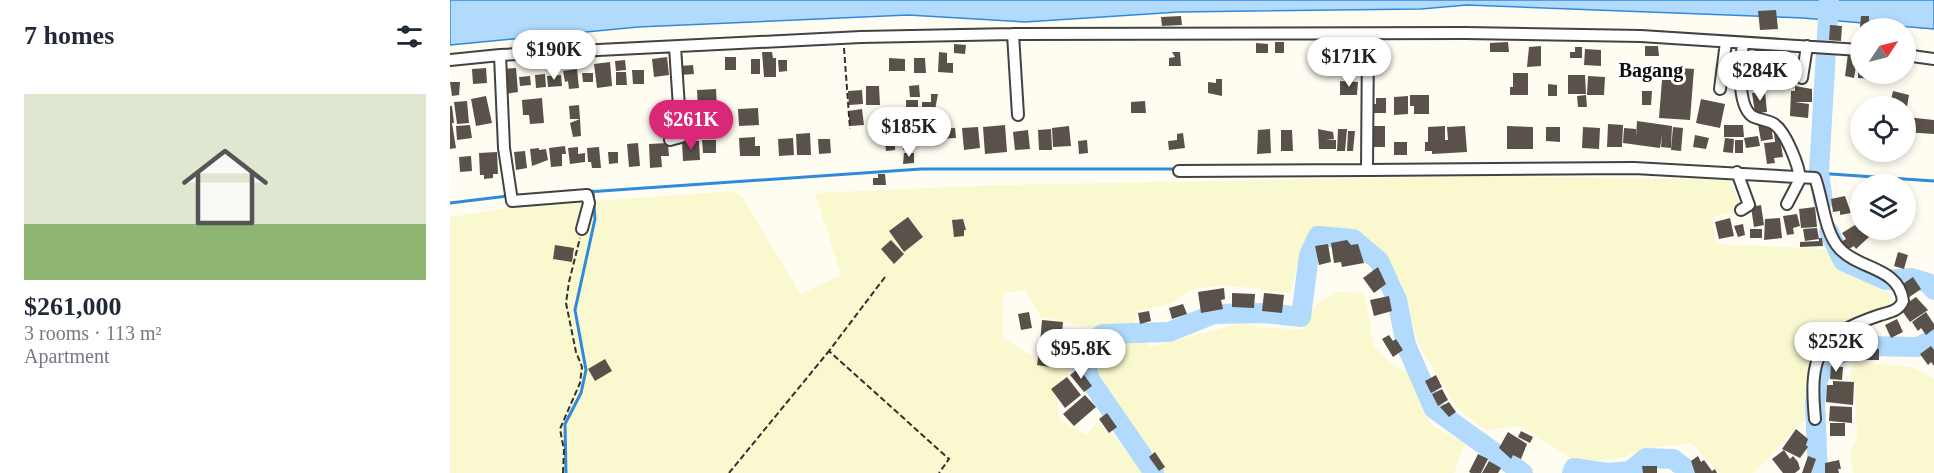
<!DOCTYPE html>
<html lang="en">
<head>
<meta charset="utf-8">
<style>
  body { margin:0; font-family:"Times New Roman",serif; background:#f2f2f3; color:#1f2937; height:100vh; display:flex; flex-direction:column; font-size:22px; white-space:nowrap }
  * { box-sizing:border-box; margin:0 }
  p { font-size:20px; color:#747a83 }
  .icon { flex:none; width:33px; height:33px; fill:none; stroke:currentColor; stroke-width:2; stroke-linecap:round; stroke-linejoin:round }
  .map { position:relative; flex:1; overflow:hidden }
  .side { display:flex; flex-direction:column; background:#fff; width:450px }
  .side>* { flex:none }
  .needle { width:39px; rotate:55deg }
  .tools { position:absolute; left:1400px; top:18px; display:grid; gap:12px }
  .tools a { display:grid; place-items:center; width:66px; height:66px; border-radius:50%; background:#fff; box-shadow:0 3px 9px #0003; font-size:30px }
  .price { position:absolute; translate:-50% -51px; padding:0 14px; border-radius:21px; background:#fff; color:#222; font-size:20px; line-height:39px; filter:drop-shadow(0 2px 3px #0008) }
  .price::after { content:''; position:absolute; left:50%; top:36px; width:18px; height:14px; margin-left:-9px; background:inherit; clip-path:polygon(0 0,100% 0,50% 100%) }
  .price.on { background:#db2777; color:#fff }
  ul { padding:0; list-style:none }
  li { display:grid; align-content:center; gap:12px; height:318px; padding:0 24px }
  li+li { border-top:2px solid #e0e1e3 }
  li span { display:grid; place-items:center; height:186px; border-radius:0px; color:#555 }
  li>.icon { margin-inline-start:auto }
  span .icon { width:108px; height:108px; fill:#fffc; stroke-width:1 }
  li b { font-size:26px }
  h2 { display:flex; justify-content:space-between; align-items:center; height:72px; padding:0 24px; font-size:26px }
  main { display:flex; flex:1; min-height:0 }
  .map>svg:first-child { display:block }
</style>
</head>
<body>
<main>
<section class="side">
<h2>7 homes<svg class="icon" aria-label="filters" viewBox="0 0 24 24"><path d="M4 7h16M4 17h16"/><circle cx="9" cy="7" r="2"/><circle cx="15" cy="17" r="2"/></svg></h2>
<ul>
<li><span style="background:linear-gradient(#dfe7d0 70%,#8fb573 0)"><svg class="icon" aria-label="home" viewBox="0 0 24 24"><path d="M3 11l9-7 9 7M6 9v11h12V9"/></svg></span><div><b>$261,000</b><p>3 rooms · 113 m²</p><p>Apartment</p></div></li>
</ul>
</section>
<div class="map">
<svg width="1484" height="473" viewBox="0 0 1484 473">
  <rect width="100%" height="100%" fill="#fffdf2"/>
  <path fill="#f9f8ce" d="M1049,176L1279,180L1292,210L1261,217L1266,244L1374,249L1389,266L1439,294L1441,312L1384,334L1356,376L1355,420L1303,473H1270L1241,443L1198,448L1171,458L1127,462L1070,426L1034,430L1007,408L968,343L951,282L923,241L868,230L849,255L841,293L775,285L742,289L722,303L687,312L682,329L640,327L591,317L575,290L553,293V338L602,368L608,350L622,356L618,376L605,388L610,420L636,435L647,423L663,435L687,463L693,473H0V217L65,207L284,191L292,197L351,294L391,275L365,193L548,185Z
    M888,292L914,293L924,346L944,367L960,373L982,426L1015,443L1004,473H714L635,357L655,345L696,339L701,347L792,323L815,328L853,329L865,305Z
    M1405,362L1462,367L1484,378V473H1403L1400,452L1407,438L1405,382L1399,377Z"/>
  <path fill="#b1dafc" stroke="#308adb" stroke-width="1.5" d="M0,0H1484V29L1353,18L1017,5L971,9L729,12L575,22L458,15L188,27L0,45Z"/>
  <g fill="none" stroke-linecap="round" stroke-linejoin="round">
    <path stroke="#308adb" stroke-width="3" d="M1351,172L1484,181
      M137,192L471,169H727
      M0,203L58,196
      M116,473L115,424L131,393L136,370L125,310L145,219L143,191"/>
    <path stroke="#b1dafc" stroke-width="20" d="M1373,201L1369,172L1379,0
      M1379,232L1393,261L1436,280L1462,278L1478,283L1484,290
      M704,473L640,380L631,348L653,334L719,332L764,314L814,313L851,317L859,255L868,236L903,239L929,261L947,300L956,345L984,409L1073,473
      M1122,473L1124,468L1158,473L1180,471L1196,458L1223,459L1241,473
      M1368,473L1365,404L1368,379L1379,358L1413,346L1468,347L1484,339"/>
  </g>
  <path fill="#59514a" d="M1326,10L1328,29L1310,30L1308,11Z
    M731,16L732,25L712,26L711,17Z
    M1411,16H1419V27H1410Z
    M1380,25L1392,26L1391,41L1379,40Z
    M825,42H834V53H825Z
    M1058,42L1059,52H1040V43Z
    M806,43L818,44V53H806Z
    M504,44L516,45L515,54L504,53Z
    M1091,46V66L1077,67L1079,47Z
    M1195,46H1208L1209,56H1195Z
    M1125,47H1132V58H1120V52H1125Z
    M1135,49L1151,50V66L1134,65Z
    M1305,49L1315,50L1314,65L1304,64Z
    M866,51H877V63L865,62Z
    M312,52H322L323,58H326V77H314Z
    M489,52L497,53V63H503V73L488,72Z
    M722,52H730L731,66H719V58L725,57Z
    M1398,54L1408,55L1404,78L1395,76Z
    M1318,55L1329,56L1328,69L1317,68Z
    M217,57L219,75L204,77L202,59Z
    M275,57H286V70H275Z
    M439,58L455,59V71H439Z
    M464,58H475L476,73H464Z
    M301,59H310V74H301Z
    M175,60L176,70L166,71L165,61Z
    M328,60H337V71L329,72Z
    M1408,61L1410,74H1429V79L1408,78Z
    M160,62L162,86L147,88L144,64Z
    M243,65L244,74L230,75V66Z
    M1213,67L1244,69L1240,120L1209,118Z
    M36,68L37,83L23,84L22,69Z
    M66,68L68,92L55,94L52,69Z
    M127,69L129,88L119,89L118,81L115,82L113,71Z
    M182,70H194V84H183Z
    M166,72H176L177,85H166Z
    M132,73H143V82H133Z
    M1063,73H1078V95H1060V87H1063Z
    M95,74L96,87L86,88L85,75Z
    M111,75L112,86L98,87L97,76Z
    M1118,75H1135L1136,94H1118Z
    M80,76L81,85L70,86L69,77Z
    M1138,76L1155,77L1154,95H1137Z
    M766,79H772V96L758,93V82L766,83Z
    M890,81L908,82L907,95H890Z
    M0,82H10L9,95L2,96Z
    M1098,84L1107,85V96H1098Z
    M469,85L470,97H460L459,86Z
    M416,86H429L430,105H416Z
    M1345,86L1362,89V102H1345L1359,104L1358,118L1340,116L1341,91H1345Z
    M266,89L267,108L248,109L247,90Z
    M412,90L413,104L399,105L398,91Z
    M1192,91H1202L1201,105H1192Z
    M1443,91L1459,95L1456,113L1455,106H1433L1435,99L1441,100Z
    M1315,92L1317,112L1305,113L1302,93Z
    M481,94H488L485,110H490V119H472V102H481Z
    M960,95H979V114H964V106H960Z
    M1136,95L1137,107H1128L1127,96Z
    M36,96L42,123L26,126L21,99Z
    M958,96V114L944,115V97Z
    M92,98L94,123L80,124L79,115H73L72,100Z
    M926,98H936V113H918V104H926Z
    M1251,99L1275,104L1270,128L1246,123Z
    M456,100H468V122H456Z
    M17,101L19,123L7,124L4,102Z
    M695,101L696,113H681V102Z
    M129,105L130,119L131,136L123,137L120,123L130,119H120L119,106Z
    M0,106H2L4,123H2L6,148L0,149Z
    M308,108L309,125L289,126L288,109Z
    M412,109L414,125L400,126L398,111Z
    M1456,117L1484,120V134L1455,132Z
    M1187,121L1222,126L1221,148L1211,147L1212,135L1210,148L1173,143L1174,128L1186,129V136Z
    M1321,123L1323,139L1311,141L1308,124Z
    M1158,124L1173,125L1172,147H1157Z
    M20,125L22,138L7,140L6,126Z
    M555,125L557,152L535,154L533,127Z
    M1274,125H1293L1294,137H1274Z
    M619,126L621,146L603,147L602,128Z
    M918,126H935V147H918Z
    M995,126V140H998L997,127L1015,126L1017,152L982,154V151H975V142H978V127Z
    M1057,126L1083,127V149H1057Z
    M528,127L530,148L514,150L512,128Z
    M1096,127H1110V142L1096,141Z
    M1133,127L1150,128L1149,149L1132,148Z
    M1223,127L1233,128L1231,151L1221,150Z
    M505,128L506,138L487,139L486,129Z
    M473,129L474,143L465,144L464,130Z
    M601,129L602,150H589L588,130Z
    M820,129L821,153L807,154L808,130Z
    M868,129L883,132L884,139L876,140H886V149H869Z
    M888,129H897L895,151H887Z
    M578,130L580,149L565,150L563,132Z
    M831,130H842L843,151H831Z
    M445,131V150L436,151L434,132Z
    M453,131H463V150H453Z
    M898,131H905L903,151H897Z
    M1329,132L1333,157L1324,158L1325,163L1317,164L1314,143L1325,142L1324,133Z
    M360,133L361,155H347L346,134Z
    M733,133L735,148L719,150L718,141L727,140V134Z
    M1245,135L1259,138L1256,149L1243,147Z
    M1308,136L1310,146L1296,148L1294,138Z
    M305,137V146H310V156H290L289,138Z
    M343,138L344,155L329,156L328,139Z
    M1275,138L1284,139L1283,153L1273,152Z
    M368,139H380L381,153L369,154Z
    M252,140H266V153H253Z
    M637,140L638,153L629,154L628,141Z
    M1285,140H1293V153H1285Z
    M232,141H249L250,160L233,161Z
    M944,142H957V155H944Z
    M188,143L190,166L179,167L177,144Z
    M218,143L219,156H211L212,167L200,168L199,144Z
    M115,146L116,154H112V166L101,167L99,148Z
    M128,147V154L135,153V162L120,164L118,148Z
    M149,147L151,168H142L141,162H138L137,148Z
    M89,148V150L96,149L98,160L82,166L80,149Z
    M75,151L77,168L66,170L64,152Z
    M47,152L48,174H43V178L34,179V175H30L29,153Z
    M158,152H168V163L159,164Z
    M454,153H464V163L453,164Z
    M21,156L22,171L10,172L9,157Z
    M428,174H435L436,185H423V178H428Z
    M1395,196L1401,213L1390,215V211L1383,212L1381,199Z
    M1311,205L1314,225L1304,227L1301,207Z
    M1365,207L1367,227L1351,228L1349,209Z
    M1347,214L1350,226L1343,228L1344,234L1337,235L1333,216Z
    M458,217L473,237L454,252L439,231Z
    M1280,218L1284,236L1269,239L1265,222Z
    M1330,218L1332,238L1314,240L1315,219Z
    M513,219L516,230H514V236L504,237L502,220Z
    M1293,224L1295,235L1288,237L1284,226Z
    M1405,225L1409,230H1414L1419,237L1406,249L1404,246L1397,250L1391,242L1396,239L1392,233Z
    M1367,228L1369,239L1355,241L1353,229Z
    M1300,229H1312V238H1300Z
    M1369,238H1372L1373,246L1350,247V242L1369,241Z
    M441,240L454,254L444,264L431,249Z
    M897,240L901,245L908,244L914,263L892,267L891,262L884,263L881,243Z
    M878,244L881,262L869,265L865,246Z
    M105,245L124,248L122,262L103,259Z
    M1448,252L1458,255L1454,269L1444,266Z
    M928,267L936,284L924,293L913,278Z
    M1463,277L1471,289L1458,298L1450,286Z
    M774,288L775,299L771,300L773,309L751,313L748,292Z
    M782,293L805,294L804,308L782,307Z
    M814,293L834,295L832,313L812,311Z
    M939,296L942,311L924,316L920,300Z
    M1466,297L1478,310L1460,322L1450,308Z
    M733,304L737,314L722,319L719,308Z
    M699,311L701,321L690,324L688,313Z
    M579,312L582,328L571,330L568,314Z
    M1476,312L1484,324V329L1476,335L1471,328L1468,331L1462,322Z
    M1447,319L1453,332L1441,338L1435,325Z
    M592,320L613,322L611,345L590,343Z
    M1421,328L1420,343L1394,347L1392,332Z
    M939,335L943,341L946,339L953,350L943,357L932,339Z
    M1481,346L1484,350V366L1481,362L1478,365L1470,354Z
    M1412,349H1429V360H1412Z
    M589,352L602,354L600,367L587,365Z
    M155,359L162,371L145,381L138,369Z
    M1381,366L1393,367L1392,380L1380,379Z
    M629,368L642,386L634,392L620,375Z
    M986,375L992,387L981,393L975,381Z
    M617,377L631,395L615,408L601,389Z
    M1383,381L1404,382L1403,405L1376,402L1377,385H1383Z
    M992,389L998,400L988,406L982,394Z
    M635,395L646,407L624,426L613,414Z
    M999,402L1006,412L999,417L990,407Z
    M1380,406L1402,407V423L1379,421Z
    M657,413L667,427L659,433L649,419Z
    M1380,423H1395V436H1380Z
    M1346,429L1358,439L1356,445L1358,447L1350,458L1332,449Z
    M1071,431L1083,437L1080,443L1068,437Z
    M1058,432L1077,444L1071,459L1063,455L1061,459L1049,448Z
    M1334,450L1340,459L1343,456L1348,462L1350,469L1345,473H1333L1322,459Z
    M705,452L715,467L709,471L699,457Z
    M1028,454L1038,459L1031,473H1021L1019,472Z
    M1248,456L1251,462L1254,460L1262,471L1265,469L1267,473H1245L1241,461Z
    M1358,456L1366,459L1361,473H1352Z
    M1389,460L1391,469H1388L1389,473H1375V463Z
    M1039,461L1051,468L1048,473H1032Z
    M1192,466H1207V473H1193Z"/>
  <g fill="none" stroke-linecap="round" stroke-linejoin="round">
    <defs>
      <path id="minor" d="M563,34L568,115
        M918,34L917,170L1184,168L1365,178C1373,199 1374,232 1390,249C1410,270 1449,267 1453,301C1449,311 1440,312 1430,315C1367,336 1359,356 1365,419
        M1293,43C1291,60 1286,104 1302,116C1309,120 1318,120 1324,124C1336,132 1349,166 1350,179L1337,204
        M50,55L54,148L62,201L137,195L139,203L132,229
        M1455,55L1484,59
        M0,60L50,55L411,37L563,34L1015,33L1191,36L1410,50
        M1352,78L1357,46
        M1270,89L1276,42
        M220,140L231,137L225,47
        M729,171L917,170
        M1287,172L1299,205L1291,210"/>
    </defs>
    <use href="#minor" stroke="#424242" stroke-width="14"/>
    <path stroke="#313131" stroke-width="2" stroke-dasharray="6 3" stroke-linecap="butt" d="M394,48L400,129
      M435,277L379,351L499,459L489,473
      M113,473L114,450L110,429L130,383L132,367L126,352L116,303L119,282L130,238
      M279,473L379,351"/>
    <use href="#minor" stroke="#fff" stroke-width="10"/>
  </g>
  <g text-anchor="middle" stroke-width="6" stroke-linejoin="round" paint-order="stroke">
    <g font-size="20" font-weight="bold" fill="#0f0f0f" stroke="#fff">
      <text x="1201" y="77">Bagang</text>
    </g>
  </g>
</svg>
<div class="tools">
<a><svg class="needle" viewBox="-14 -14 28 28"><path d="M0-13l5 13h-10z" fill="#e53935"/><path d="M0 13l5-13h-10z" fill="#747a83"/></svg></a>
<a><svg class="icon" aria-label="locate" viewBox="0 0 24 24"><circle cx="12" cy="12" r="6"/><path d="M12 2v4M12 18v4M2 12h4M18 12h4"/></svg></a>
<a><svg class="icon" aria-label="layers" viewBox="0 0 24 24"><path d="M12 4l9 5-9 5-9-5zM3 14l9 5 9-5"/></svg></a>
</div>
<b class="price" style="left:104px;top:81px">$190K</b>
<b class="price" style="left:899px;top:88px">$171K</b>
<b class="price" style="left:1310px;top:102px">$284K</b>
<b class="price on" style="left:241px;top:151px">$261K</b>
<b class="price" style="left:459px;top:158px">$185K</b>
<b class="price" style="left:1386px;top:373px">$252K</b>
<b class="price" style="left:631px;top:380px">$95.8K</b>
</div>
</main>
</body>
</html>
